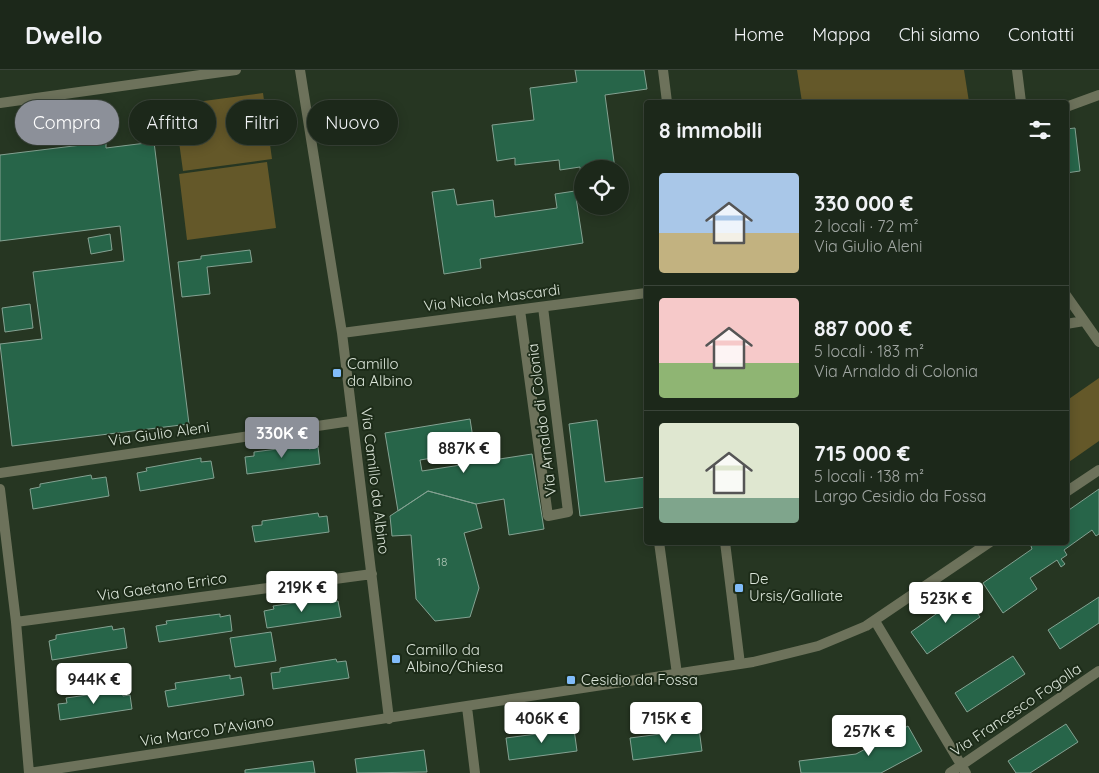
<!DOCTYPE html>
<html lang="it">
<head>
<meta charset="utf-8">
<style>
  body { margin:0; font-family:Quicksand,sans-serif; background:#253023; color:#f1f3f6; height:100vh; display:flex; flex-direction:column; font-size:19px; white-space:nowrap }
  * { box-sizing:border-box; margin:0 }
  p { font-size:16px; color:#a0a6a2 }
  .icon { flex:none; width:28px; height:28px; fill:none; stroke:currentColor; stroke-width:2; stroke-linecap:round; stroke-linejoin:round }
  .map { position:relative; flex:1; overflow:hidden }
  .drawer { position:absolute; left:644px; top:30px; width:425px; height:445px; display:flex; flex-direction:column; background:#1c281a; border-radius:5px; box-shadow:0 2px 12px #0003,0 0 0 1px #3a4439 }
  .drawer>* { flex:none }
  .guide { position:absolute; left:15px; top:30px; width:475px; height:45px; display:flex; gap:10px }
  .buttons { position:absolute; left:574px; top:90px; display:grid; gap:10px }
  .buttons a { display:grid; place-items:center; width:55px; height:55px; border-radius:50%; background:#1c281a; box-shadow:0 2px 12px #0003,0 0 0 1px #3a4439; font-size:25px }
  .price { position:absolute; translate:-50% -42px; padding:0 11px; border-radius:5px; background:#fff; color:#222; font-size:16px; line-height:32px; filter:drop-shadow(0 1px 2px #0008) }
  .price::after { content:''; position:absolute; left:50%; top:30px; width:15px; height:11px; margin-left:-8px; background:inherit; clip-path:polygon(0 0,100% 0,50% 100%) }
  .price.on { background:#8c9099; color:#fff }
  ul { padding:0; list-style:none }
  li { display:flex; align-items:center; gap:15px; height:125px; padding:0 15px }
  li+li { border-top:1px solid #3a4439 }
  li span { display:grid; place-items:center; flex:none; width:140px; height:100px; border-radius:5px; color:#555 }
  li>.icon { margin-inline-start:auto }
  span .icon { width:60px; height:60px; fill:#fffc; stroke-width:1 }
  li b { font-size:21px }
  h2 { display:flex; justify-content:space-between; align-items:center; height:60px; padding:0 15px; font-size:21px }
  .pill { padding:0 18px; border-radius:22px; background:#1c281a; box-shadow:0 2px 12px #0003,0 0 0 1px #3a4439; font-size:18px; line-height:45px }
  .pill.on { background:#8c9099; color:#fff }
  header { display:flex; align-items:center; gap:30px; box-sizing:border-box; height:70px; padding:0 25px; background:#1c281a; border-bottom:1px solid #3a4439 }
  header strong { font-size:24px }
  nav { display:flex; gap:28px; margin-inline-start:auto; font-size:18px }
  .map>svg:first-child { display:block }
</style>
</head>
<body>
<header>
<strong>Dwello</strong>
<nav><a>Home</a><a>Mappa</a><a>Chi siamo</a><a>Contatti</a></nav>
</header>
<div class="map">
<svg width="1099" height="703" viewBox="0 0 1099 703">
  <rect width="100%" height="100%" fill="#263622"/>
  <path fill="#645829" d="M797,0H964L969,32H802Z
    M263,23L272,89L183,101L174,35Z
    M267,92L276,158L187,170L179,104Z
    M1099,308V371L1066,394V331Z"/>
  <path fill="#276549" stroke="#84a292" d="M575,0H644L647,19L605,25L615,99H582V116L580,97L560,100L559,90L515,95V88L497,91L492,55L534,50L530,18L577,12Z
    M1075,58L1080,101L1066,103V59Z
    M106,72V78L154,72L189,354L12,376L0,274L42,269L33,202L124,191L120,156L0,171V85Z
    M454,119L457,135L493,130L495,147L557,138L555,124L575,121L583,173L480,189L481,198L444,204L432,122Z
    M110,164L112,180L91,184L88,168Z
    M250,180L252,192L207,197L210,224L182,227L178,192L201,189V186Z
    M30,234L33,258L5,262L2,238Z
    M470,349L475,381L420,390L422,401L532,384L544,459L509,465L504,429L476,434L428,421L398,441L385,363Z
    M597,350L605,412L646,407V437L580,446L569,354Z
    M308,375L309,379L318,377L320,394L247,404L245,387L254,386V382Z
    M201,388V392L211,391L214,408L140,421L137,403L147,401L146,398Z
    M91,405L92,409L106,407L109,426L33,439L30,419L40,417V414Z
    M1099,419V464L1096,466L1092,460L1064,480L1067,485L1061,489L1065,494L1061,497L1057,490L1030,508L1037,519L1003,543L983,513L1032,479L1031,476L1037,472H1066V442Z
    M428,421L476,434L482,458L464,463L479,518L470,547L435,551L416,529L411,465L392,466L390,446Z
    M318,443L319,447L327,446L329,462L255,472L252,456L262,455V451Z
    M964,524L980,547L927,584L911,562Z
    M1099,527V553L1060,579L1048,560Z
    M329,528L330,533L338,531L341,547L267,558L264,541L274,539L273,536Z
    M220,544V547L230,545L232,561L159,572L156,556L167,554L166,551Z
    M112,556L113,560L124,558L127,578L52,590L49,571L56,569V565Z
    M271,562L276,591L235,597L230,568Z
    M1013,586L1025,604L967,642L955,623Z
    M336,589L337,592L346,591L349,608L273,619L271,603L280,602V598Z
    M230,605V609L241,607L244,625L168,637L165,621L176,619L175,613Z
    M122,620L123,626L130,625L132,639L60,650L58,634L67,633L66,628Z
    M1066,654L1078,672L1030,703H1016L1008,691Z
    M908,656L922,681L881,703H801L799,691L856,684Z
    M574,659L577,681L509,690L506,668Z
    M699,659L702,681L633,690L630,668Z
    M424,680L427,702L357,703L355,689Z
    M313,691L315,703H245V700Z"/>
  <g fill="none" stroke-linecap="round" stroke-linejoin="round">
    <path stroke="#6d725b" stroke-width="10" d="M659,472L677,604"/>
    <path stroke="#6d725b" stroke-width="10" d="M300,0L342,263L389,649
      M663,0L667,32
      M1017,0L1021,32
      M0,33L236,0
      M1066,37L1099,25
      M1066,225L1099,272
      M520,240L548,446L568,442L543,237
      M1066,254L1084,251
      M342,263L646,223
      M0,403L351,351
      M0,419L16,552L29,703
      M1066,422L1099,400
      M725,472L740,594
      M875,551L966,703
      M16,552L372,504
      M467,637L475,703
      M29,703L753,592L818,576L866,556L990,472
      M950,703L1099,601"/>
  </g>
  <g fill="#81bcfa" stroke="#1c2b18" stroke-width="2">
    <rect x="332" y="298" width="10" height="10" rx="2.5"/>
    <rect x="734" y="513" width="10" height="10" rx="2.5"/>
    <rect x="391" y="584" width="10" height="10" rx="2.5"/>
    <rect x="566" y="605" width="10" height="10" rx="2.5"/>
  </g>
  <g text-anchor="middle" stroke-width="4" stroke-linejoin="round" paint-order="stroke">
    <g font-size="12" fill="#adc4b4">
      <text x="442" y="496">18</text>
    </g>
    <g font-size="15" fill="#dae4d8" stroke="#1c2b18">
      <text transform="translate(492 228) rotate(-7)" y="5">Via Nicola Mascardi</text>
      <text transform="translate(542 350) rotate(-97)" y="5">Via Arnaldo di Colonia</text>
      <text transform="translate(159 364) rotate(-8)" y="5">Via Giulio Aleni</text>
      <text transform="translate(375 411) rotate(83)" y="5">Via Camillo da Albino</text>
      <text transform="translate(162 517) rotate(-8)" y="5">Via Gaetano Errico</text>
      <text transform="translate(1016 640) rotate(-34)" y="5">Via Francesco Fogolla</text>
      <text transform="translate(207 661) rotate(-9)" y="5">Via Marco D'Aviano</text>
    </g>
    <g font-size="15" fill="#dae4d8" stroke="#1c2b18" text-anchor="start">
      <text x="347" y="299">Camillo<tspan x="347" dy="17">da Albino</tspan></text>
      <text x="749" y="514">De<tspan x="749" dy="17">Ursis/Galliate</tspan></text>
      <text x="406" y="585">Camillo da<tspan x="406" dy="17">Albino/Chiesa</tspan></text>
      <text x="581" y="615">Cesidio da Fossa</text>
    </g>
  </g>
</svg>
<div class="buttons">
<a><svg class="icon" aria-label="locate" viewBox="0 0 24 24"><circle cx="12" cy="12" r="6"/><path d="M12 2v4M12 18v4M2 12h4M18 12h4"/></svg></a>
</div>
<b class="price on" style="left:282px;top:389px">330K €</b>
<b class="price" style="left:464px;top:404px">887K €</b>
<b class="price" style="left:302px;top:543px">219K €</b>
<b class="price" style="left:946px;top:554px">523K €</b>
<b class="price" style="left:94px;top:635px">944K €</b>
<b class="price" style="left:542px;top:674px">406K €</b>
<b class="price" style="left:666px;top:674px">715K €</b>
<b class="price" style="left:869px;top:687px">257K €</b>
<div class="guide">
<a class="pill on">Compra</a>
<a class="pill">Affitta</a>
<a class="pill">Filtri</a>
<a class="pill">Nuovo</a>
</div>
<section class="drawer">
<h2>8 immobili<svg class="icon" aria-label="filters" viewBox="0 0 24 24"><path d="M4 7h16M4 17h16"/><circle cx="9" cy="7" r="2"/><circle cx="15" cy="17" r="2"/></svg></h2>
<ul>
<li><span style="background:linear-gradient(#a9c7e8 60%,#c2b280 0)"><svg class="icon" aria-label="home" viewBox="0 0 24 24"><path d="M3 11l9-7 9 7M6 9v11h12V9"/></svg></span><div><b>330 000 €</b><p>2 locali · 72 m²</p><p>Via Giulio Aleni</p></div></li>
<li><span style="background:linear-gradient(#f6c9c9 65%,#8fb573 0)"><svg class="icon" aria-label="home" viewBox="0 0 24 24"><path d="M3 11l9-7 9 7M6 9v11h12V9"/></svg></span><div><b>887 000 €</b><p>5 locali · 183 m²</p><p>Via Arnaldo di Colonia</p></div></li>
<li><span style="background:linear-gradient(#dfe7d0 75%,#7fa58c 0)"><svg class="icon" aria-label="home" viewBox="0 0 24 24"><path d="M3 11l9-7 9 7M6 9v11h12V9"/></svg></span><div><b>715 000 €</b><p>5 locali · 138 m²</p><p>Largo Cesidio da Fossa</p></div></li>
</ul>
</section>
</div>
</body>
</html>
